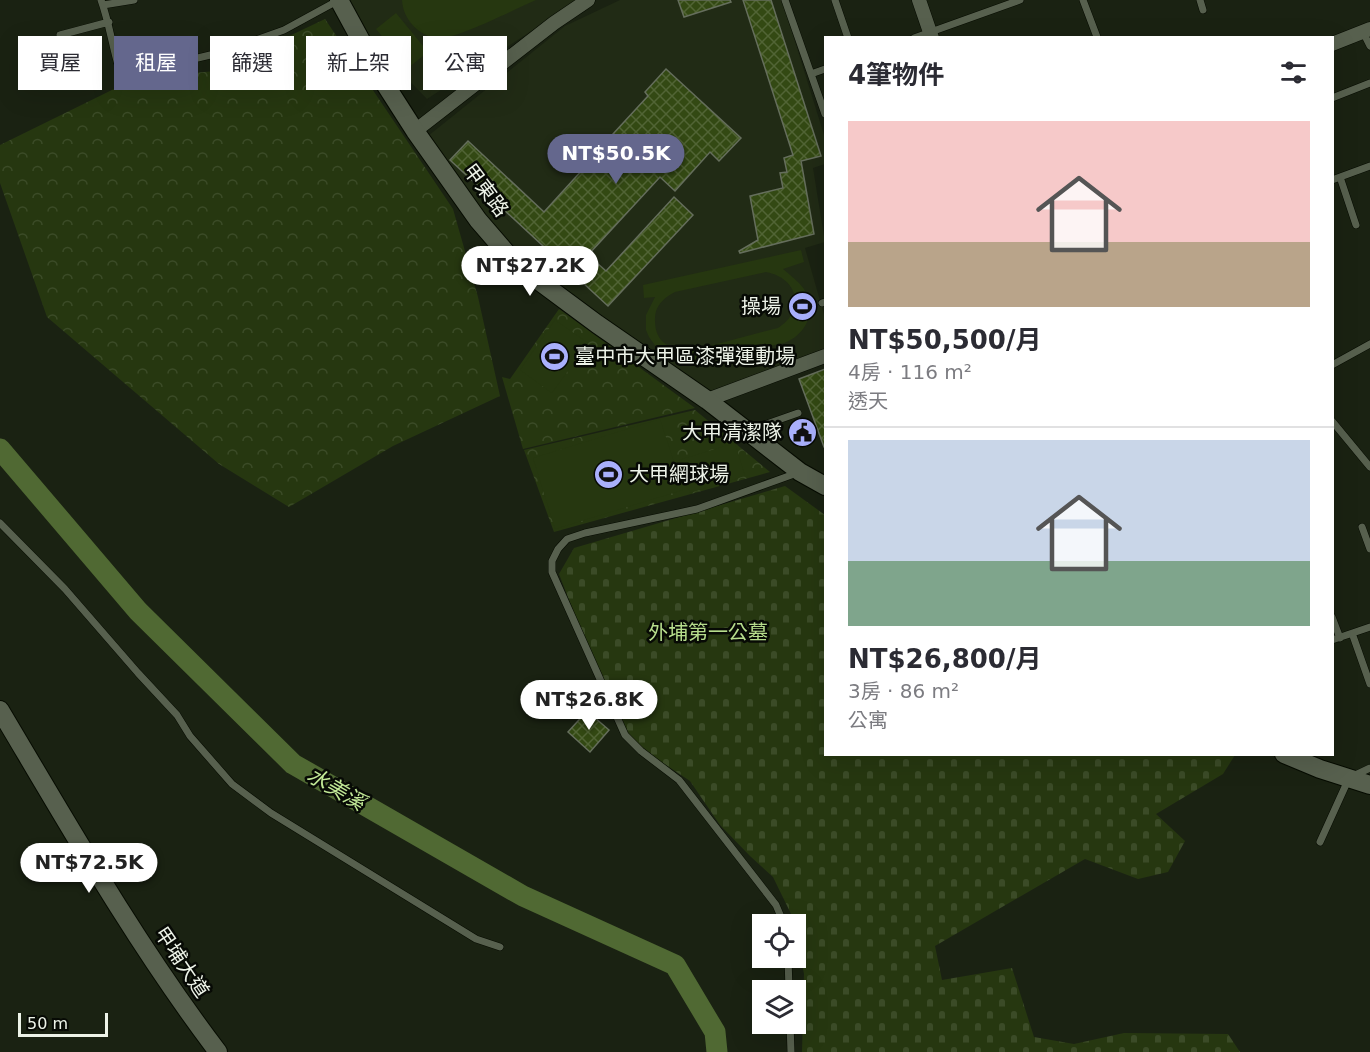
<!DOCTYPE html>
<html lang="zh-TW">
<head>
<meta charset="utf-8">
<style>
  body { margin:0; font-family:"DejaVu Sans","Noto Sans TC",sans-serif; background:#f7f7f7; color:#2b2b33; height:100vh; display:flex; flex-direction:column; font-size:22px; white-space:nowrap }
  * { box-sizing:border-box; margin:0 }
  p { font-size:20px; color:#7c7c81 }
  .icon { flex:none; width:33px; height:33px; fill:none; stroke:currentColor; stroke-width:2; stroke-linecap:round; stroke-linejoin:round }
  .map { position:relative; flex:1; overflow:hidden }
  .sheet { position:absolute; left:824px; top:36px; width:510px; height:720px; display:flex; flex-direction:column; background:#fff; border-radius:0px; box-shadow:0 6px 24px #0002 }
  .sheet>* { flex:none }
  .top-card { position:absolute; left:18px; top:36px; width:570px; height:54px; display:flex; gap:12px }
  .buttons { position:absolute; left:752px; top:914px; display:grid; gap:12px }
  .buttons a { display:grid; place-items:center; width:54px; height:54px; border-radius:0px; background:#fff; box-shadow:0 6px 24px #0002; font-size:30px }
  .scale { position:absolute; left:18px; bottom:15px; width:90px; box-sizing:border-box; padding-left:6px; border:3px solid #edf3e8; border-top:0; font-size:16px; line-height:21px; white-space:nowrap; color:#edf3e8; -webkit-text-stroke:4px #070a05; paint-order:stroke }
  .price { position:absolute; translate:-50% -51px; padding:0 14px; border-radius:21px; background:#fff; color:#222; font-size:20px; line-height:39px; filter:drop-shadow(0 2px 3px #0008) }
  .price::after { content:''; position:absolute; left:50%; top:36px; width:18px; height:14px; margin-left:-9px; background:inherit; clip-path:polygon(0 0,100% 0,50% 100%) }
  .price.on { background:#64678d; color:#fff }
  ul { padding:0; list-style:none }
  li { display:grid; align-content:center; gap:12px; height:318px; padding:0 24px }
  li+li { border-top:2px solid #e1e1e2 }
  li span { display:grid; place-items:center; height:186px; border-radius:0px; color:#555 }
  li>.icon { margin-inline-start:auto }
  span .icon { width:108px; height:108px; fill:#fffc; stroke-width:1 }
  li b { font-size:26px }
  h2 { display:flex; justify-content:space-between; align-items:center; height:72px; padding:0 24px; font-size:26px }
  .chip { padding:0 21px; border-radius:0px; background:#fff; box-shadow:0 6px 24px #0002; font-size:21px; line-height:54px }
  .chip.on { background:#64678d; color:#fff }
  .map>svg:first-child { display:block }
</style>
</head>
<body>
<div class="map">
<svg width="1370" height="1052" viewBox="0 0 1370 1052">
  <defs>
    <pattern id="forest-crowns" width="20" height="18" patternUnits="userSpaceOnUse" patternTransform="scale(1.5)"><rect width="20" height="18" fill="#263710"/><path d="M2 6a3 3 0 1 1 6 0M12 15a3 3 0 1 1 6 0" fill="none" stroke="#3b4b27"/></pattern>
    <pattern id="cemetery-stones" width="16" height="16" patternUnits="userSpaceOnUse" patternTransform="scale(1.5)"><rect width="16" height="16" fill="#263710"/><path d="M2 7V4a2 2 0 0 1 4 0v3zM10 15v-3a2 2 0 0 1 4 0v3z" fill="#3b4b27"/></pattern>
    <pattern id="building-cross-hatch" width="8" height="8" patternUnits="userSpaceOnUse" patternTransform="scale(1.5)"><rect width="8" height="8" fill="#334913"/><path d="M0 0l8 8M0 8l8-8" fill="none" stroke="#516435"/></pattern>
  </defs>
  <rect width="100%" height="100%" fill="#1a2212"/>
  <path fill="#212b15" d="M349,0H579L427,99L371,42Z
    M620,0H782L825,138V164L813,168L825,242L805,248L825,318V351L709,392L579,303L522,257L479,210L428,136L565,26Z"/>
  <path fill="url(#forest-crowns)" d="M325,19L453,209L478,297L500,396L393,446L289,507L219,464L47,317L0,183V145L116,88L115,73L134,78L216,71Z
    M559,309L695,408L523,449L502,377L510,379Z
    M695,410L770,472L554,532L524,450Z"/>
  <path fill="url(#cemetery-stones)" d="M785,486L825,515V754L1235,755L1223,774L1156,814L1185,841L1168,872L1138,879L1085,859L935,946L942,980L1012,968L1034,1037L1074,1044L1124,1033L1228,1034L1240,1052H802L804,974L793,918L773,877L750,856L720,825L690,781L633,743L612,704L583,636L559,574L574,548Z"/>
  <path fill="#263710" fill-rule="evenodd" d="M402,0H536C515,9 461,37 441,38C420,38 403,20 402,0Z
    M396,13L428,52L408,68L376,29Z
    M801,250L804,262L783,269C790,275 798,281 804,289C818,310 806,335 784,343L695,362L666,356L659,351L649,337L646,330V315L655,297L644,298L643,285ZM766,272C798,278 806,310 778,328C762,332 747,336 732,340C708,346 656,364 655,321C654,307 663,298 675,292Z
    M555,320L588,343L552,393L520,370Z
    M660,419L683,490L555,529L533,458Z
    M735,443L745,476L690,493L679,460Z"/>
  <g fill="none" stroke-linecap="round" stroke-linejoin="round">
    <path stroke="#506933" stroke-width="21" d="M0,449L138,611L293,764L523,896L675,965L715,1032L717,1052"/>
  </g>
  <path fill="url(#building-cross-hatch)" stroke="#656e5c" stroke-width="1.5" d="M678,0H730L731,2L684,17Z
    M743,0H771L821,156L801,161L814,234L740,253L739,251L758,240L750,196L783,188L780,173L787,172L784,158L793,155Z
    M666,69L741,138L719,161L710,152L675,191L660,177L588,255L606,271L674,197L693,215L608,306L450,160L468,141L544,212L614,135L613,134L648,96L645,92Z
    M825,369V447H824L799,379Z
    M587,711L609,730L590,752L568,732Z"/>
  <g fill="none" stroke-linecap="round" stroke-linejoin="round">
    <defs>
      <path id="service" d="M101,0C109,22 112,45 119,68L164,66L223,52L284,30L339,0
        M785,0L811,74
        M835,0L848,38
        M1083,0L1097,37
        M1200,0L1203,10
        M103,5L134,0
        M1363,32L1370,46
        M60,35L109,22
        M914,38L1020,0
        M825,69L811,74L825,114
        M1332,98L1370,83
        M1340,177L1356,225
        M1332,180L1370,166
        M822,303L825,302
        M1332,365L1370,344
        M1332,421L1370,467
        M752,432L761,426L798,413
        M0,523L65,589L138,673L177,715L190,736L232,784L271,813L476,939L500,947
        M1362,527L1370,549
        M1332,617L1340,638
        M1352,633L1370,684
        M1332,640L1370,627
        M1320,842L1349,778L1370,768
        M784,924L776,905L679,780L641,751L625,735L552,572V561L558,549L567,539L585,533L697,509L797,473
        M788,957L789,990
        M790,1023L791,1052"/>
      <path id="minor" d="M919,0L932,38
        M1332,44L1370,29
        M415,131L554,23L588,0
        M707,400L825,356"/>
      <path id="tertiary" d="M339,0L383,81L415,131L478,220L516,264L597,324L707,400L800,472L825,486
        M0,710C69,826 136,944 218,1052
        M1284,754L1320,769L1370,785"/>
    </defs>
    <use href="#service" stroke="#060b01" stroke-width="8"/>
    <use href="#minor" stroke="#060b01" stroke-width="15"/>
    <use href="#tertiary" stroke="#060b01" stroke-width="20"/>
    <use href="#service" stroke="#57604e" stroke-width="7"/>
    <use href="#minor" stroke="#57604e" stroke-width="14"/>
    <use href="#tertiary" stroke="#57604e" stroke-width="18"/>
  </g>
  <defs>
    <symbol id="stadium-disc" viewBox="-11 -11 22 22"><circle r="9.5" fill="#a9b0fc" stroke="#070a05"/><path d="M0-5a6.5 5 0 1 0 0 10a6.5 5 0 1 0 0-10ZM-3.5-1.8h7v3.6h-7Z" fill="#111"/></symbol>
    <symbol id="civic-disc" viewBox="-11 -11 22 22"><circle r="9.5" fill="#a9b0fc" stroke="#070a05"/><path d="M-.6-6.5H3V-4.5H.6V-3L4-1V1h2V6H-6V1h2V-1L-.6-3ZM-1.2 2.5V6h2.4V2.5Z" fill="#111"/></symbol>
  </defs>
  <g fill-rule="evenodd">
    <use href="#stadium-disc" x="786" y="290" width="33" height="33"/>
    <use href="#stadium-disc" x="538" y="340" width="33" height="33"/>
    <use href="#civic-disc" x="786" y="416" width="33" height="33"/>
    <use href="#stadium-disc" x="592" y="458" width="33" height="33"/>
  </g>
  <g text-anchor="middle" stroke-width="5" stroke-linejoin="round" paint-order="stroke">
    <g font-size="20" fill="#edf3e8" stroke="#070a05">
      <text transform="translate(486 190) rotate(53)" y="7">甲東路</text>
      <text transform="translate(182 962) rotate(56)" y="7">甲埔大道</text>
    </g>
    <g font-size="20" fill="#edf3e8" stroke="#070a05" text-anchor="end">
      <text x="781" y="313">操場</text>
      <text x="575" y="363" text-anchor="start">臺中市大甲區漆彈運動場</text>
      <text x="782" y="439">大甲清潔隊</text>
      <text x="629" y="481" text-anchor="start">大甲網球場</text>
    </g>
    <g font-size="20" fill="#b6dd8c" stroke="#070a05">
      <text x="708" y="639">外埔第一公墓</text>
    </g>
    <g font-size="21" font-style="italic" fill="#c2e997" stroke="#070a05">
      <text transform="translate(336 789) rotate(30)" y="7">水美溪</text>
    </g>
  </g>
</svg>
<div class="buttons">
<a><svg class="icon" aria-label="locate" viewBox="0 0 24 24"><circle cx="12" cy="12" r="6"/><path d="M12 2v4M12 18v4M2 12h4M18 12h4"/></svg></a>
<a><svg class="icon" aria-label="layers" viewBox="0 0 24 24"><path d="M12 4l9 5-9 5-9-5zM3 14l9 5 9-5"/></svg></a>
</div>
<div class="scale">50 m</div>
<b class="price on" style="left:616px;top:185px">NT$50.5K</b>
<b class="price" style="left:530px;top:297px">NT$27.2K</b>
<b class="price" style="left:589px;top:731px">NT$26.8K</b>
<b class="price" style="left:89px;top:894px">NT$72.5K</b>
<div class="top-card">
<a class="chip">買屋</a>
<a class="chip on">租屋</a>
<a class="chip">篩選</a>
<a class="chip">新上架</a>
<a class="chip">公寓</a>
</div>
<section class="sheet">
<h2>4筆物件<svg class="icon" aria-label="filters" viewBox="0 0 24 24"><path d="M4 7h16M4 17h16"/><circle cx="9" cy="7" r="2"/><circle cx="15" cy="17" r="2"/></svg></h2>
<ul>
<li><span style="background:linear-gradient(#f6c9c9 65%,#b9a48a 0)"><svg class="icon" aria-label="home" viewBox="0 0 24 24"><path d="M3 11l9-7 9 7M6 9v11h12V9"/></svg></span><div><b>NT$50,500/月</b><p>4房 · 116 m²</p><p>透天</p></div></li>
<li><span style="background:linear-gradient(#c9d6e8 65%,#7fa58c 0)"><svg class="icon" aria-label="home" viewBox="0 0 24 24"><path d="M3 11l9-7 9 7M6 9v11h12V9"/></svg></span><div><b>NT$26,800/月</b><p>3房 · 86 m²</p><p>公寓</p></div></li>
</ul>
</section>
</div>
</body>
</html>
